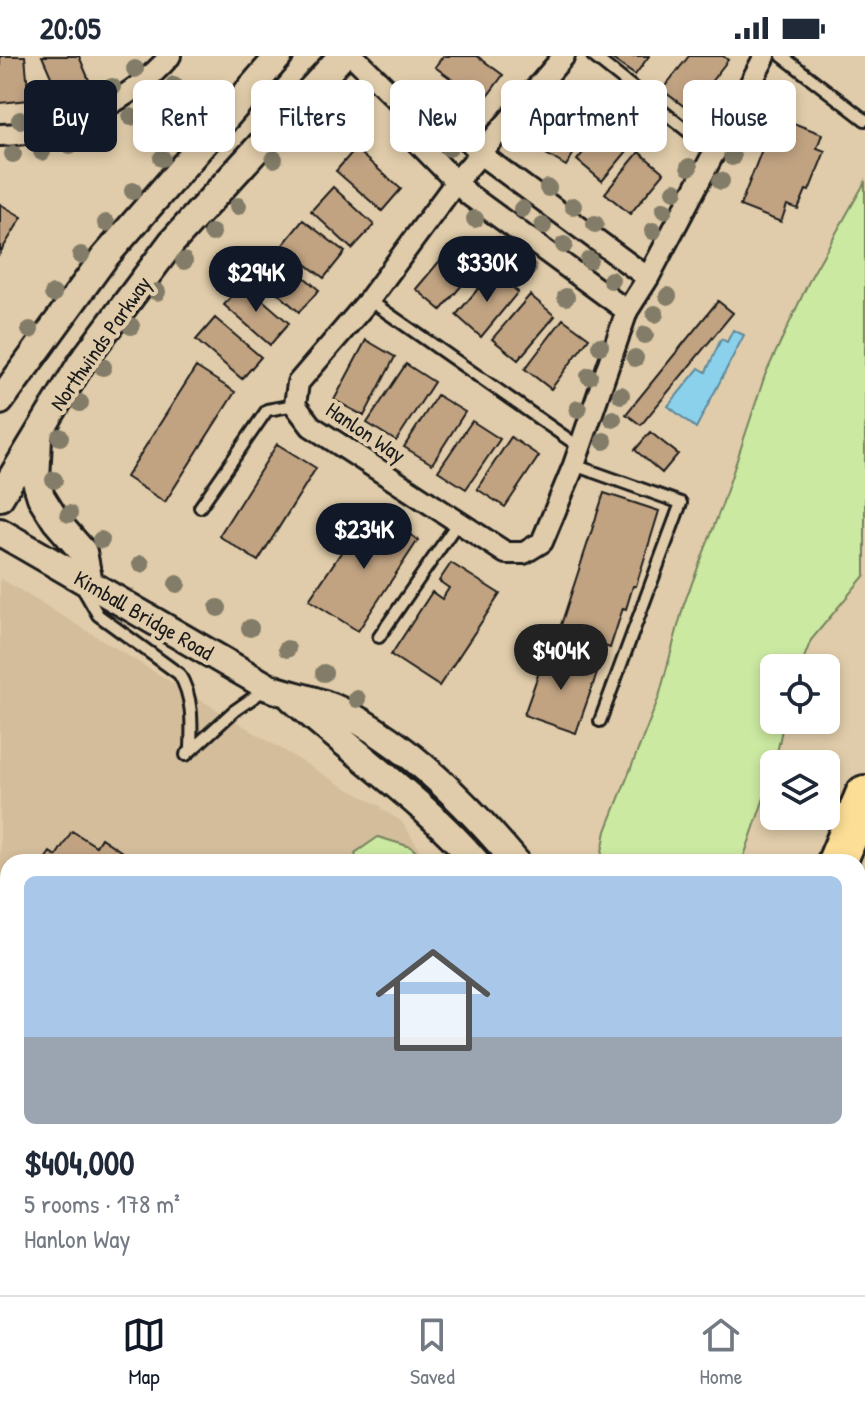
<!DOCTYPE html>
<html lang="en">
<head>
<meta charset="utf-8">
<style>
  body { margin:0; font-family:"Patrick Hand",sans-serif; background:#f2f2f3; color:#1f2937; height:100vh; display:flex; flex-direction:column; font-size:30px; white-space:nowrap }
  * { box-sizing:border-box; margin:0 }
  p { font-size:26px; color:#747a83 }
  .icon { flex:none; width:44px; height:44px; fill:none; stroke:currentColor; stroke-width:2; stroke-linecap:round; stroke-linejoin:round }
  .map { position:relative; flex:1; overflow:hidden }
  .panel { position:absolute; left:0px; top:798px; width:866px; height:442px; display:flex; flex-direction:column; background:#fff; border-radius:24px 24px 0 0; box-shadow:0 4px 12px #0003 }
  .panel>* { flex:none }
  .top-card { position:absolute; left:24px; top:24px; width:818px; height:72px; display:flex; gap:16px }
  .buttons { position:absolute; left:760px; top:598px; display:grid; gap:16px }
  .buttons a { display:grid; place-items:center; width:80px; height:80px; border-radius:12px; background:#fff; box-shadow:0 4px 12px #0003; font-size:40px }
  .price { position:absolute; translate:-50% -68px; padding:0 18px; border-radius:28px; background:#111827; color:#fff; font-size:26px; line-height:52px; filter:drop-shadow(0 2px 4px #0008) }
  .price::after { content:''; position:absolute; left:50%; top:48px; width:24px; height:18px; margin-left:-12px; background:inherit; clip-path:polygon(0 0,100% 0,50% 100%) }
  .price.selected { background:#222; color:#fff }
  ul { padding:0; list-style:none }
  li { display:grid; align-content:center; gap:16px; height:424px; padding:0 24px }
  li span { display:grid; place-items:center; height:248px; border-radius:12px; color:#555 }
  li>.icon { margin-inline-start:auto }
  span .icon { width:144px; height:144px; fill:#fffc; stroke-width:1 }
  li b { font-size:34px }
  .pill { padding:0 28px; border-radius:12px; background:#fff; box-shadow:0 4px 12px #0003; font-size:28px; line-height:72px }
  .pill.selected { background:#111827; color:#fff }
  .status { display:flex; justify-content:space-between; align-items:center; height:56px; padding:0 40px; background:#fff; direction:ltr }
  .status svg { height:22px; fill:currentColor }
  .menu { display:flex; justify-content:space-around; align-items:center; height:112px; border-top:2px solid #e0e1e3; background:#fff; font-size:22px; color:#747a83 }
  .menu a { display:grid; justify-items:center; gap:4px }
  .menu .selected { color:#111827 }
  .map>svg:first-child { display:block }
</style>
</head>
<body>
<div class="status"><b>20:05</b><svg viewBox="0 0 49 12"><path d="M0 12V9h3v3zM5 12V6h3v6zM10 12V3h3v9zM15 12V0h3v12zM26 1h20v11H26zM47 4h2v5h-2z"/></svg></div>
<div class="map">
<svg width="865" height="1239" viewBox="0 0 865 1239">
  <rect width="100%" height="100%" fill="#e0ccaa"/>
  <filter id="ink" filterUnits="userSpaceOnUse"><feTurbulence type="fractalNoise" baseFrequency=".0125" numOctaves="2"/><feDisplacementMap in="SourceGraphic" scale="16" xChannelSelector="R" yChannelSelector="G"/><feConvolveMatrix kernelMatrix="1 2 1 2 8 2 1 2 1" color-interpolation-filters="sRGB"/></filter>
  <g filter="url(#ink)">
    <path fill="#d3bd9b" d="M0,522L339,728L382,751L381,753L401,765L428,806H8V1232H243L236,1239H0Z"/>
    <path fill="#cbe9a1" stroke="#74825e" stroke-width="2" d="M865,126V519L811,584L800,612H774V664H784L773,716L742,806H600L606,775L659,641L684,548L722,449L765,319L811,221Z
      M378,781L411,791L426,806H357L355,797Z
      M865,1057V1171L858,1160V1079Z
      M104,1232H543L537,1239H104Z"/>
    <path fill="#8bd1ec" stroke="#5f8999" stroke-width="2" d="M733,274L744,279L696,372L668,350L699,312L706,316L721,283L727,286Z"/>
    <path fill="#c1a382" stroke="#1c1c1c" stroke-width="2" d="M0,0H25L29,44L0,47Z
      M42,0H79L89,24L58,37Z
      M443,0H477L503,19L483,46L435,11Z
      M608,0H649L635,19Z
      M689,0H723L728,4L689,54L662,34Z
      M572,33L602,51L566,110L536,92Z
      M775,60L822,78L817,92L825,95L809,135L806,134L798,153L787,149L781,166L740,150Z
      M612,61L638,82L602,125L577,104Z
      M355,93L401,133L382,155L336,115Z
      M639,96L664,117L630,158L605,137Z
      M333,131L374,169L352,193L311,155Z
      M0,148L22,161L0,197Z
      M303,164L345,196L324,222L282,190Z
      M454,188L479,209L441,254L416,233Z
      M273,194L319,234L299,256L254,216Z
      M493,215L518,236L481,281L456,259Z
      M243,227L289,267L270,289L224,249Z
      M530,239L555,260L518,304L492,283Z
      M718,245L733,257L641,369L626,358Z
      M215,262L261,301L242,323L196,284Z
      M563,263L589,282L551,333L525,313Z
      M366,284L395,301L364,360L334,344Z
      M406,308L434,326L396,385L367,367Z
      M196,311L235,336L165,446L126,421Z
      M437,339L465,356L432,408L404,391Z
      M472,365L500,383L466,433L438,415Z
      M650,376L678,398L662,417L635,394Z
      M511,381L539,400L505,451L477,433Z
      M277,388L316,412L258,505L219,480Z
      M604,437L659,455L636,530H633L626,553L623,552L610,592L559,575Z
      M370,452L418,484L358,575L309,544L351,482L360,488L367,477L358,471Z
      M451,507L500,538L439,630L391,599L432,536L442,543L449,532L439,525Z
      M546,596L598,614L576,677L524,659Z
      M72,775L96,790L101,782L137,806H43L50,796L56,800Z"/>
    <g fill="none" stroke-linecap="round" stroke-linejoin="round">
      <defs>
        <path id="service" d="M593,0L714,96
          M782,0L865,64
          M369,244L581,392
          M574,409L681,447L600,665
          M200,451L267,354L295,349
          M82,531L98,559L179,618C193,640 192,667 191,693
          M379,581L458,466
          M186,699L234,655L267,632
          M83,1232V1239"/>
        <path id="minor" d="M353,0L405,51L418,87L469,139L627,255
          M564,0L456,126L369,244L298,327L295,349L311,370L506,497H524L542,486L574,409L627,255L648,222L765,0
          M405,51L441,57L487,103L648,222
          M0,79C62,78 129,47 170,0"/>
        <path id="tertiary" d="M0,345L104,202L279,0
          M38,382L36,425L41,441L56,465L83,496L89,527
          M0,441L82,306L172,186L342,0
          M0,476L268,631C291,640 317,643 339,654C408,688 467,748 516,806
          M292,642C353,697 423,744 476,806
          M770,1232L775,1239
          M809,1232L813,1239"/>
        <path id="motorway" d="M837,806L865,739
          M858,928L865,912
          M613,1239L618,1232
          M694,1239L698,1232"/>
      </defs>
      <use href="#service" stroke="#1c1c1c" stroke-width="16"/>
      <use href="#minor" stroke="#1c1c1c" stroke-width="26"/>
      <use href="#tertiary" stroke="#1c1c1c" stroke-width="32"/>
      <use href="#motorway" stroke="#1c1c1c" stroke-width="44"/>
      <use href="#service" stroke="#e0ccaa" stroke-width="10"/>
      <use href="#minor" stroke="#e0ccaa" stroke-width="20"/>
      <use href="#tertiary" stroke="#e0ccaa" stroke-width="26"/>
      <use href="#motorway" stroke="#fcde96" stroke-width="38"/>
    </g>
    <g fill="#827c67">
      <circle cx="135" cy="13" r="9"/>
      <circle cx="174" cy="29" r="9"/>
      <circle cx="112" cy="31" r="9"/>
      <circle cx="219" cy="40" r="9"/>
      <circle cx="90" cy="42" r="9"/>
      <circle cx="156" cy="44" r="9"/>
      <circle cx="318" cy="54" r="9"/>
      <circle cx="54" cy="56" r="9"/>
      <circle cx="131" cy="61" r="9"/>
      <circle cx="754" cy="62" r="9"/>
      <circle cx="20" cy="64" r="9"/>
      <circle cx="190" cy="69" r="9"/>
      <circle cx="105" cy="75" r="9"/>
      <circle cx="431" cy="75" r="9"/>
      <circle cx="295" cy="80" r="9"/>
      <circle cx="743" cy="83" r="9"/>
      <circle cx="70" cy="89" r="9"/>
      <circle cx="449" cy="92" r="9"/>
      <circle cx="42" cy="96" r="9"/>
      <circle cx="13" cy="98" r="9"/>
      <circle cx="732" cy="101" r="9"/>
      <circle cx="162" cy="102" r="9"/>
      <circle cx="274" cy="103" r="9"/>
      <circle cx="689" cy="111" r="9"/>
      <circle cx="721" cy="125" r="9"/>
      <circle cx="548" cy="132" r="9"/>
      <circle cx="133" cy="135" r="9"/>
      <circle cx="675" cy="135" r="9"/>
      <circle cx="238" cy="150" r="9"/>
      <circle cx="573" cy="150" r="9"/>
      <circle cx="522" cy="153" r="9"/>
      <circle cx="664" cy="154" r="9"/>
      <circle cx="475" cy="163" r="9"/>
      <circle cx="106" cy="167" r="9"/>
      <circle cx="595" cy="168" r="9"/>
      <circle cx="543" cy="170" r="9"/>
      <circle cx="653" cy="175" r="9"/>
      <circle cx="212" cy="177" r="9"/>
      <circle cx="498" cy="189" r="9"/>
      <circle cx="564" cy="189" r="9"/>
      <circle cx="81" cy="199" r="9"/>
      <circle cx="589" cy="204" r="9"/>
      <circle cx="184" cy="205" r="9"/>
      <circle cx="528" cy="212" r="9"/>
      <circle cx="611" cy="224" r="9"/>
      <circle cx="157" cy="236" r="9"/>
      <circle cx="53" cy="238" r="9"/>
      <circle cx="668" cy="240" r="9"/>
      <circle cx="566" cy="241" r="9"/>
      <circle cx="655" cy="258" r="9"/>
      <circle cx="131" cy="270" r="9"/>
      <circle cx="30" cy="274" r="9"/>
      <circle cx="645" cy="279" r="9"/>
      <circle cx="600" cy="290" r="9"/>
      <circle cx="635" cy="302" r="9"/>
      <circle cx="103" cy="311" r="9"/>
      <circle cx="589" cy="320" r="9"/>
      <circle cx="621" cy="339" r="9"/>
      <circle cx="80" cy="347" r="9"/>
      <circle cx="578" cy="353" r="9"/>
      <circle cx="613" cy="363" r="9"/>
      <circle cx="60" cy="381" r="9"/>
      <circle cx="604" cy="385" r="9"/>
      <circle cx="54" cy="424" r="9"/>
      <circle cx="69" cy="458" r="9"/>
      <circle cx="101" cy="484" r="9"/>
      <circle cx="141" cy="508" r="9"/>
      <circle cx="177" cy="528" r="9"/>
      <circle cx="218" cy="552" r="9"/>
      <circle cx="250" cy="572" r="9"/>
      <circle cx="287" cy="593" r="9"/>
      <circle cx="324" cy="617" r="9"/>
      <circle cx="357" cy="643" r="9"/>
    </g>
  </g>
  <g text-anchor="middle" stroke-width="8" stroke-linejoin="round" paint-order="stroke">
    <g font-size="22" fill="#1c1c1c" stroke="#e0ccaa">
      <text transform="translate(100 287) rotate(-55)" y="8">Northwinds Parkway</text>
      <text transform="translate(366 376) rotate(34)" y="8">Hanlon Way</text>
      <text transform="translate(144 559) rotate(30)" y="8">Kimball Bridge Road</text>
    </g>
  </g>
</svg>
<div class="buttons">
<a><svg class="icon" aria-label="locate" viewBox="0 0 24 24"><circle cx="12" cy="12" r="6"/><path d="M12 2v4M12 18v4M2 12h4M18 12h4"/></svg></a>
<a><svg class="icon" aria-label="layers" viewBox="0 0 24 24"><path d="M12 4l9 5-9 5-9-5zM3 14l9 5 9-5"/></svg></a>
</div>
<b class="price" style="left:487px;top:248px">$330K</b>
<b class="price" style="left:256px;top:258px">$294K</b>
<b class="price" style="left:364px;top:515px">$234K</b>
<b class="price selected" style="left:561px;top:636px">$404K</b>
<div class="top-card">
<a class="pill selected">Buy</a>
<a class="pill">Rent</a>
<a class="pill">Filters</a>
<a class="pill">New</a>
<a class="pill">Apartment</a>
<a class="pill">House</a>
</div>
<section class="panel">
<ul>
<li><span style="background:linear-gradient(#a9c7e8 65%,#9aa5b1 0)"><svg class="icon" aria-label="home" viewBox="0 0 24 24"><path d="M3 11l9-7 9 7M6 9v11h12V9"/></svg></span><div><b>$404,000</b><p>5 rooms · 178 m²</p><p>Hanlon Way</p></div></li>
</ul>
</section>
</div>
<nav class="menu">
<a class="selected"><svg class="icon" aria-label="map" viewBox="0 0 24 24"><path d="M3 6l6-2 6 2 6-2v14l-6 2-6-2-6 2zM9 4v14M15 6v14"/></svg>Map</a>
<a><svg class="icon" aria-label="saved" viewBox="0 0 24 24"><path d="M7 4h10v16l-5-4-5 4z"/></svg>Saved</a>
<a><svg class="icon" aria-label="home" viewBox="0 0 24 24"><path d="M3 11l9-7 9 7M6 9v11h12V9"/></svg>Home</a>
</nav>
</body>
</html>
